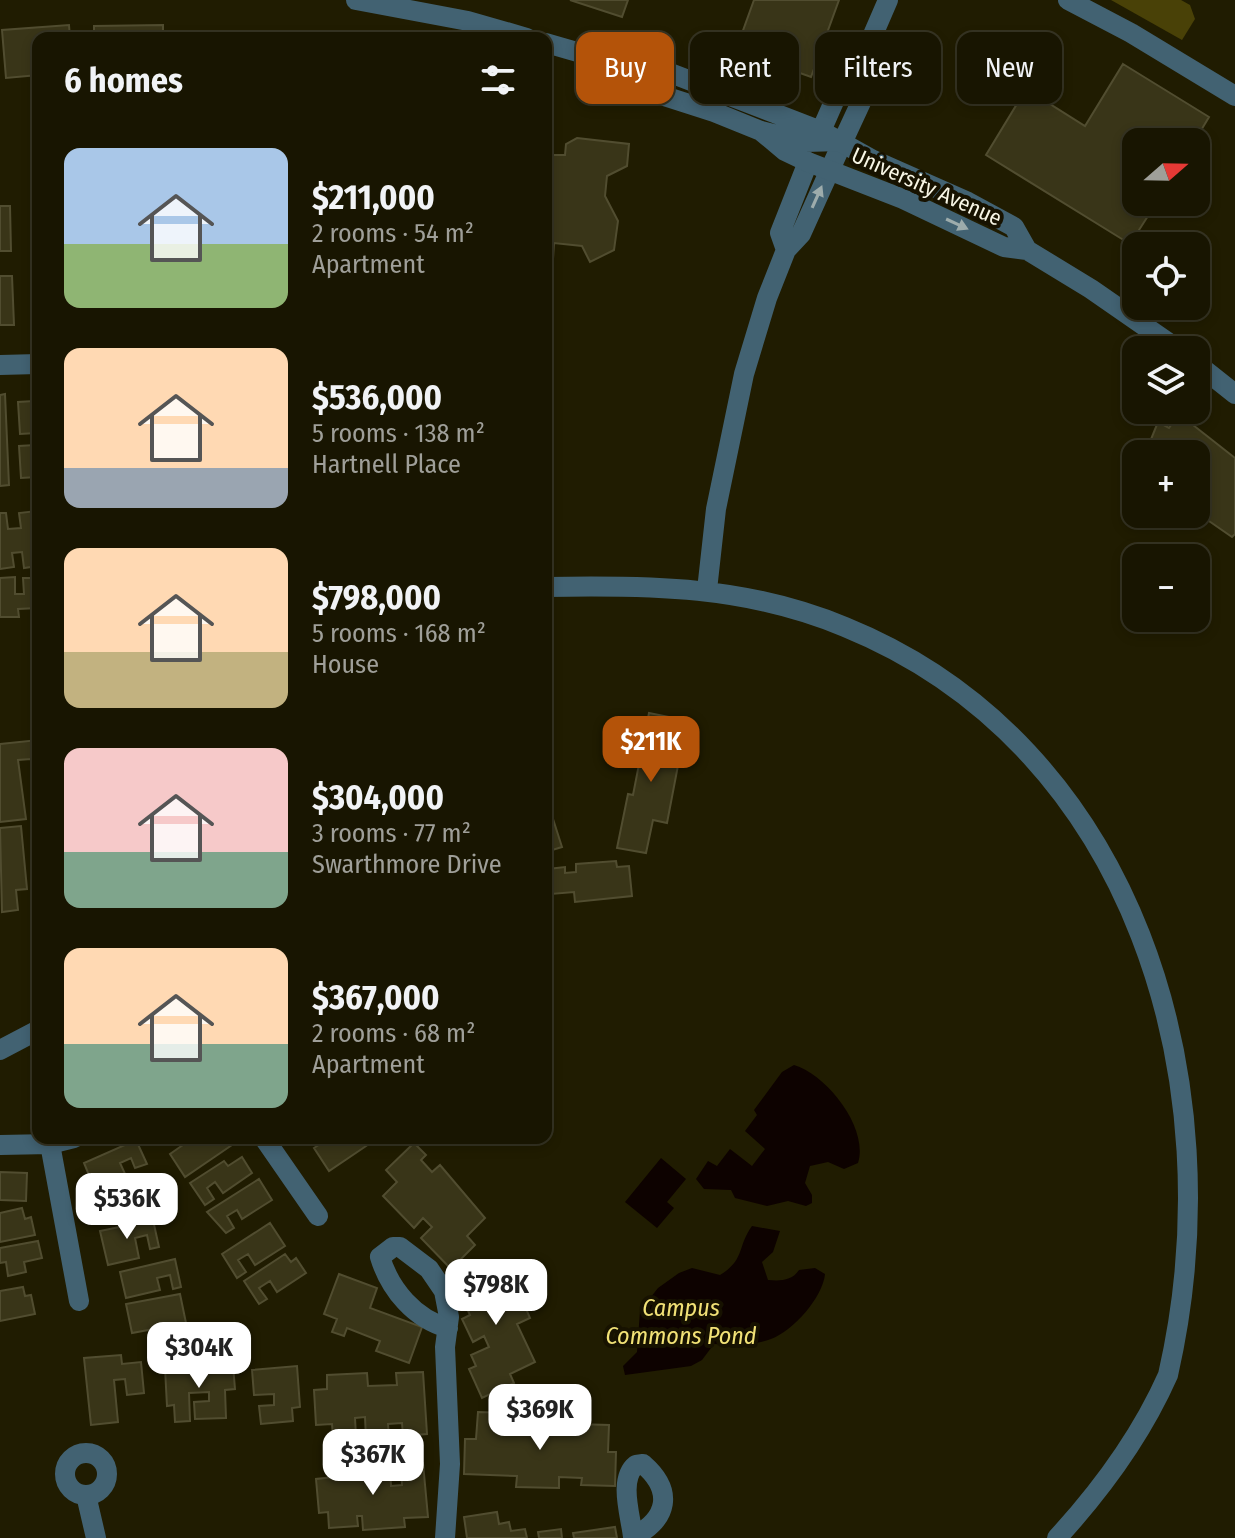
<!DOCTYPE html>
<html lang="en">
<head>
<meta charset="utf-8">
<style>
  body { margin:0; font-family:"Fira Sans Condensed",sans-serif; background:#211e0b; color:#f1f3f6; height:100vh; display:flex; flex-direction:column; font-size:30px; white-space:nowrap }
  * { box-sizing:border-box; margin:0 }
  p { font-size:26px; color:#9f9f99 }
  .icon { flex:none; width:44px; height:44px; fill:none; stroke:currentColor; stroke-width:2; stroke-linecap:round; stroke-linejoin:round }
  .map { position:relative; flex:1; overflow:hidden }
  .side { position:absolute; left:32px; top:32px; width:520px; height:1112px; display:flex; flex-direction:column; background:#181501; border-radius:16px; box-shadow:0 4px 12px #0003,0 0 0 2px #363423 }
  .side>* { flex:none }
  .guide { position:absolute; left:576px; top:32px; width:538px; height:72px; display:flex; gap:16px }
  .needle { width:52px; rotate:70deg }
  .controls { position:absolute; left:1122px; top:128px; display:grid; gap:16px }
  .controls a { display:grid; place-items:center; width:88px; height:88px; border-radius:16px; background:#181501; box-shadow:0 4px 12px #0003,0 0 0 2px #363423; font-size:40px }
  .price { position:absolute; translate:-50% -68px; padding:0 18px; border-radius:16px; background:#fff; color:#222; font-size:26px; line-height:52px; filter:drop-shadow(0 2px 4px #0008) }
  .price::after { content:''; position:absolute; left:50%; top:48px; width:24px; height:18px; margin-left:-12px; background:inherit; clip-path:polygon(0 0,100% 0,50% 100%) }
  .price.selected { background:#b45309; color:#fff }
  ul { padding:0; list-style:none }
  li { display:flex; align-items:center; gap:24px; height:200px; padding:0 32px }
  li span { display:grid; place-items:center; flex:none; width:224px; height:160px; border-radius:16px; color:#555 }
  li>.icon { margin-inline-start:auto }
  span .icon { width:96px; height:96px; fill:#fffc; stroke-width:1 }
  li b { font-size:34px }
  h2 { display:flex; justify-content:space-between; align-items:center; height:96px; padding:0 32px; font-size:34px }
  .tag { padding:0 28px; border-radius:16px; background:#181501; box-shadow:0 4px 12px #0003,0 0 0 2px #363423; font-size:28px; line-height:72px }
  .tag.selected { background:#b45309; color:#fff }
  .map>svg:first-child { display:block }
</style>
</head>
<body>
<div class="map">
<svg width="1235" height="1538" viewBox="0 0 1235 1538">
  <rect width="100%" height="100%" fill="#201c01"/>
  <path fill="#494107" d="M1111,0H1181L1190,5L1195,19L1182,40Z"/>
  <path fill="#0d0200" d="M794,1065C827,1075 869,1128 858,1163L844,1169L828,1162L810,1166L805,1183L812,1195V1203L806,1206L788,1201L767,1206L735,1198L731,1190L704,1189L696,1179L708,1161L717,1166L730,1149L752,1166L765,1149L745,1131L757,1115L754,1110L782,1072Z
    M661,1158L686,1179L667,1202L674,1208L657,1228L625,1202Z
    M752,1226L780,1231L773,1252L762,1262L768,1280C780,1281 792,1281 799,1270L815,1268L825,1274C823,1297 793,1331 771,1339C752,1346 734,1345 714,1344L702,1360L691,1366L625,1375L623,1366L637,1352L640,1311L658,1288L679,1273L692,1268L720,1275C745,1260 737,1247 752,1226Z"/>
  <path fill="#393518" stroke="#514d30" stroke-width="2" d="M570,0H628L622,17Z
    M754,0H839L811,77L736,50Z
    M69,25L70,38H38V75L6,78L2,30Z
    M163,25V38H94V26Z
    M1123,64L1209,117L1194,142H1136V202H1157L1130,244L986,155L1026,89L1085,126Z
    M577,138L629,144L627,166L607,176L605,196L618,221L614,250L590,262L582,246L554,243L553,259L546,258V155H565L566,144Z
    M0,206H10L11,251H0Z
    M0,276H12L14,325H0Z
    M5,394L9,485L0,486V395Z
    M34,401L36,433L20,434L18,402Z
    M1179,414L1235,458V534L1232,537L1196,512V454H1145L1158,422L1169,428Z
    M35,445L37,477L21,478L19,446Z
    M36,511L38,566L24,568L22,552L12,553L14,567L0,569V513H6L8,529L21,528L19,513Z
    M15,577V594H24L23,578H38V608L18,609L19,617H0V578Z
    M649,713L679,719L672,754L680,755L667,823L653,820L646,853L617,848L628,794L633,795Z
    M38,740V775L33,776L31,759L18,760L26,819L0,822V744Z
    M546,797L562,847L546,852Z
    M21,826L27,889L16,890L18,910L2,912L0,828Z
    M616,861L617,867L629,866L632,896L575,902L574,892L551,894L548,869L565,867V873L576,872V864Z
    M193,1138H228L232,1145L185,1177L170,1154Z
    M330,1138H374L375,1140L329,1171L314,1148Z
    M136,1140L147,1164L135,1168L131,1158L120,1163L126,1176L95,1190L84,1163Z
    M414,1143L426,1155L421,1160L432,1172L440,1165L485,1218L467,1236L475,1245L451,1269L421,1238L432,1227L423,1218L414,1228L383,1196L397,1182L386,1170Z
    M242,1157L252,1173L223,1193L215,1182L207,1188L214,1199L205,1205L190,1183L224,1161L228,1166Z
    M0,1172L27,1173L26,1201L0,1200Z
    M259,1179L272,1200L242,1219L237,1210L227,1216L234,1228L226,1233L207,1212Z
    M149,1185L154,1214L98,1223L95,1206L111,1203L109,1192Z
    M22,1208L25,1219L31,1217L35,1235L0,1242V1213Z
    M153,1220L159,1247L150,1249L147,1235L135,1238L139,1258L108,1265L100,1231Z
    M270,1223L285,1246L255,1265L248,1254L238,1260L246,1272L237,1278L222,1254Z
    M38,1241L42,1258L24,1262L26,1272L8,1276L6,1262L0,1263V1248Z
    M285,1254L291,1262L296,1258L306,1273L277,1292L270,1281L259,1288L267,1299L259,1304L244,1281Z
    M175,1259L181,1287L173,1289L170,1275L157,1278L160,1290L126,1298L120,1272Z
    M513,1265L527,1295L521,1297L530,1318L517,1324L535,1362L510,1374L514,1383L482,1398L469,1369L476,1366L471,1355L489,1347L484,1336L473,1342L462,1319L470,1315L455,1282L486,1267L490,1276Z
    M339,1274L377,1288L370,1308L422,1327L409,1363L376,1351L380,1341L347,1328L344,1336L332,1332L337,1319L324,1314Z
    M23,1287L25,1296L31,1295L35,1314L0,1321V1291Z
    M180,1294L186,1323L132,1333L126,1304Z
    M121,1355L122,1364L141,1362L144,1393L127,1395L125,1379L114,1380L118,1422L91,1425L84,1358Z
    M233,1365L235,1389L225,1390L226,1418L195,1419L194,1402L209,1401V1392L189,1393L190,1421L175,1422L174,1405L167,1406L165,1368Z
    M297,1366L300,1407L292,1408L293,1421L261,1424L259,1406L274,1405V1394L254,1395L252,1370Z
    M423,1372L427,1434L403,1436L402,1423L388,1424L389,1437L366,1439L365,1417L355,1418L356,1436L333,1437L332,1424L316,1425L314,1390L327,1389V1375L367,1373L368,1386L397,1385L396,1373Z
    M478,1412L512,1413V1422L524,1423V1434H540L541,1423L609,1425L608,1452H616L615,1486L581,1485L582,1478L559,1477V1488L516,1487L517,1476L464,1474L465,1439H476Z
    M423,1463L428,1517L404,1518L405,1527L363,1530L362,1516H357L358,1526L329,1528L328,1512L319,1513L316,1479L334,1477L333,1466L355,1465L357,1480L368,1479V1468L390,1466L391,1486L402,1485L401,1465Z
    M497,1512L499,1524L509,1522L511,1531L525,1529L527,1538H467L464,1517Z
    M615,1527L617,1538H574L573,1533Z
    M561,1529L562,1538H539L538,1532Z"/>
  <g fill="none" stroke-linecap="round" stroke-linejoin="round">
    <path stroke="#426272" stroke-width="20" d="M1068,0L1131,33L1235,96
      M786,250L780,233L808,162
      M0,365L38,364
      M546,587C651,585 747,586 845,627C1135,745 1235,1081 1168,1375C1141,1436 1102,1489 1057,1538
      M707,590L716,509L744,374L767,298L786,250L801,234L843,141
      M0,1050L38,1030
      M264,1138L318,1216
      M50,1144L79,1301
      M0,1145L50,1144L74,1138
      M65 1474a21 21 0 1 1 42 0a21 21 0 1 1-42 0Z
      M86,1495L96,1538
      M633,1537C668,1519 674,1491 643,1464L636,1465C618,1479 631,1517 633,1537V1538
      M445,1538L450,1464L445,1347L449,1317L444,1291L429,1269L400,1247H393L380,1257C390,1290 415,1319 448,1328"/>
    <path stroke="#426272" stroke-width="20" d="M356,0L468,21L527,38
      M546,43L605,60L639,61L821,131L873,160L968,202L1014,227L1027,250
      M605,60L633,86L714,112L761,131L805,142L841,141
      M761,131L785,151L808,162L903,199L1004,247L1027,250L1091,289L1179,350
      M821,131L854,56L869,44L888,0
      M843,141L875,72L869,44
      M1196,363L1235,394"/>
  </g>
  <defs><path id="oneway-solid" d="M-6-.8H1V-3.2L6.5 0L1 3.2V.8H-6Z" transform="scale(2)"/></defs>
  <g fill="#9dacac">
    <use href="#oneway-solid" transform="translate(817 197) rotate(-66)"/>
    <use href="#oneway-solid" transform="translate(957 224) rotate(25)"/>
  </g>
  <g text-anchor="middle" stroke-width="8" stroke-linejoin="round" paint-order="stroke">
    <g font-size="22" fill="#f8f6e5" stroke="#171200">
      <text transform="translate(927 186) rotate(24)" y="8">University Avenue</text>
    </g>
    <g font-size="24" font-style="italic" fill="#f2e276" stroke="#171200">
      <text x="681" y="1316">Campus<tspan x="681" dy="28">Commons Pond</tspan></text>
    </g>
  </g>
</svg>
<div class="controls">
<a><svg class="needle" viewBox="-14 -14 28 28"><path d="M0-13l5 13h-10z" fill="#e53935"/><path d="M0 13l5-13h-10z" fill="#9f9f99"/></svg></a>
<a><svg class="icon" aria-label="locate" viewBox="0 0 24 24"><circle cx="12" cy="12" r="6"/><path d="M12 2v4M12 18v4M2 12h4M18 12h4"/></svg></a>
<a><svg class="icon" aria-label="layers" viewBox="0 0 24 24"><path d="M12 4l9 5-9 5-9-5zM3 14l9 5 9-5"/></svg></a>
<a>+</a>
<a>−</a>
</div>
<b class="price selected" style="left:651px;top:784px">$211K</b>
<b class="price" style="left:127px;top:1241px">$536K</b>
<b class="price" style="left:496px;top:1327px">$798K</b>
<b class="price" style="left:199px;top:1390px">$304K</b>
<b class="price" style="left:540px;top:1452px">$369K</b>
<b class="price" style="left:373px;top:1497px">$367K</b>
<div class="guide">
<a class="tag selected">Buy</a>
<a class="tag">Rent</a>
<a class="tag">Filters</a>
<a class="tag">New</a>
</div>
<section class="side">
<h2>6 homes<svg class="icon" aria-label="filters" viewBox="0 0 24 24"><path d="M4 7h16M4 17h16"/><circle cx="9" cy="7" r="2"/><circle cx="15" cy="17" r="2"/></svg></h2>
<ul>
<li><span style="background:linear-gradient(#a9c7e8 60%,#8fb573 0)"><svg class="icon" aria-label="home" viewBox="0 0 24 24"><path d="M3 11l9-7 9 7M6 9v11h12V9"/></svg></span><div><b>$211,000</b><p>2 rooms · 54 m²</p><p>Apartment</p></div></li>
<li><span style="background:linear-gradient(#ffd9b3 75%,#9aa5b1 0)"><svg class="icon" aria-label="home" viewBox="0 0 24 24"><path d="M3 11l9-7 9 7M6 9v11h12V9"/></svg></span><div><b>$536,000</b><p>5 rooms · 138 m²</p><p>Hartnell Place</p></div></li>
<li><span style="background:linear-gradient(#ffd9b3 65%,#c2b280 0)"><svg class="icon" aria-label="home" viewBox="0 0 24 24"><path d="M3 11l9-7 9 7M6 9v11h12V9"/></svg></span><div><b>$798,000</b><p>5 rooms · 168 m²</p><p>House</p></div></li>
<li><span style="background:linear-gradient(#f6c9c9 65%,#7fa58c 0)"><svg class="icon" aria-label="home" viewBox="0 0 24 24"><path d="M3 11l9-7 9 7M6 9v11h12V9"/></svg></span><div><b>$304,000</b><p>3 rooms · 77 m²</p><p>Swarthmore Drive</p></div></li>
<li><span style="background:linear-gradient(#ffd9b3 60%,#7fa58c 0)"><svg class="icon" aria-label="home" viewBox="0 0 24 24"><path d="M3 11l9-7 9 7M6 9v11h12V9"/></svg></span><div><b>$367,000</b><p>2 rooms · 68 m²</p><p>Apartment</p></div></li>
</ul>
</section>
</div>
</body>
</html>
